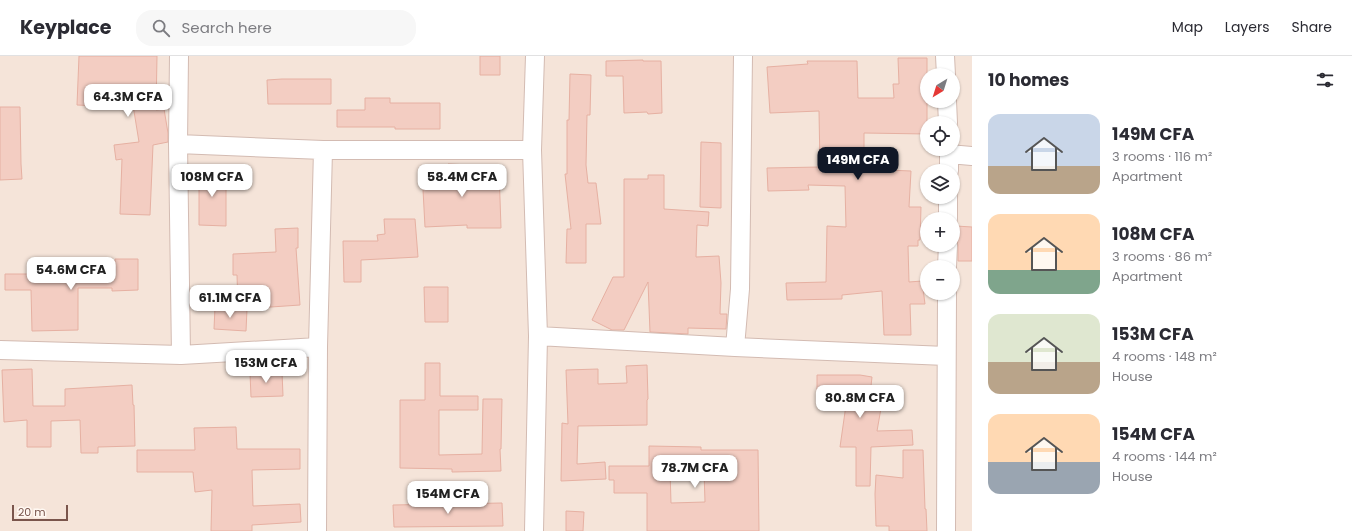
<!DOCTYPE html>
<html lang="en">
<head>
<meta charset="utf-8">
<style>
  body { margin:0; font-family:Poppins,sans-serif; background:#f7f7f7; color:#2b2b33; height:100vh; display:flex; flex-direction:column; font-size:15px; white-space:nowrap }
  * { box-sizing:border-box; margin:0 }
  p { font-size:13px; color:#7c7c81 }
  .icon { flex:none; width:22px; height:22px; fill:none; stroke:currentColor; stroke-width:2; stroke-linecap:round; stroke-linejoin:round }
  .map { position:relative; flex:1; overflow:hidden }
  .side { display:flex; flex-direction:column; background:#fff; width:380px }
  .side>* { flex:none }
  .needle { width:26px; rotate:218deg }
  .controls { position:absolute; left:920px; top:12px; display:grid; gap:8px }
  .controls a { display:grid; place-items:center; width:40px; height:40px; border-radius:50%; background:#fff; box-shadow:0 1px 3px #0004; font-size:20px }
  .scale { position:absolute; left:12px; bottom:10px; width:56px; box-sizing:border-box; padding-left:4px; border:2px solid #7a554c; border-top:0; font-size:11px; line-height:14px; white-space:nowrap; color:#7a554c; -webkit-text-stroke:3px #fff8f2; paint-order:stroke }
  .price { position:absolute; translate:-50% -34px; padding:0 9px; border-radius:8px; background:#fff; color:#222; font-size:13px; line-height:26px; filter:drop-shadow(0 1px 2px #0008) }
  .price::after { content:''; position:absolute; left:50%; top:24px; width:12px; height:9px; margin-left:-6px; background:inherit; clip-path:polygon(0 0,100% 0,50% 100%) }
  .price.active { background:#111827; color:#fff }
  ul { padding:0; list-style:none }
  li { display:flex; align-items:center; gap:12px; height:100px; padding:0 16px }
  li span { display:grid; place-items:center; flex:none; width:112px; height:80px; border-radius:12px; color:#555 }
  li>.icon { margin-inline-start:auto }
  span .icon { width:48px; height:48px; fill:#fffc; stroke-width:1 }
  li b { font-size:17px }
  h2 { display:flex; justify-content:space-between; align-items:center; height:48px; padding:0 16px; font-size:17px }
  header { display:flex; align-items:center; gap:24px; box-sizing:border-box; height:56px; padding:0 20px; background:#fff; border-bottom:1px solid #e1e1e2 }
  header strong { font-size:19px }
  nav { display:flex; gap:22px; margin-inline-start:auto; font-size:14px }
  .search { width:280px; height:36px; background:#f7f7f7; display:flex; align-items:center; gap:10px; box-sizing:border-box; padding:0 14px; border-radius:16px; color:#7c7c81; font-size:15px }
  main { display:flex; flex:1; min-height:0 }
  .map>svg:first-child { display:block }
</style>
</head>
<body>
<header>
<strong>Keyplace</strong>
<div class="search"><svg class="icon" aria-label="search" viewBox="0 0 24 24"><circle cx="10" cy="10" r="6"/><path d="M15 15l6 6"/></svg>Search here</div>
<nav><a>Map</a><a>Layers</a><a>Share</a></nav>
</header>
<main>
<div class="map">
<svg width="972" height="475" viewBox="0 0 972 475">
  <rect width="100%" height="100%" fill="#fdf3eb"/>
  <path fill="#f5e4d9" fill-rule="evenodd" d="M0,0H972V475H0ZM927,19H953V45H927ZM927,67H953V93H927ZM927,115H953V141H927ZM927,163H953V189H927ZM927,211H953V237H927Z"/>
  <path fill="#f3cdc2" stroke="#e6b0a2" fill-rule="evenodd" d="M79,0H157L156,54L164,53L168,77V86L153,89L150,159L120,158L122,103L116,104L114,89L139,86L132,43H102L101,50L77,49Z
    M480,0H500V19H480Z
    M898,2H927V78L864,77V113L911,115L909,151H921L920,184H918V190H908L909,226L922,225L925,248H910L911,279H884L882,235L842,239V243L787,244L786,227L826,226L827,170L846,171L845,130L808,129L809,134L768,135L767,112L820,111L819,55L770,57L767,11L808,8L807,5H857L858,42H894L893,28H899Z
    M643,4V5H661L662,57L648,58L647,56L624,57L623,20H606V5Z
    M570,18L591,19L590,59H587L586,109L588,127H596L601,168H586V207H566L567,173H571L565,118H567V64H569Z
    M282,23H331V48H268L267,24Z
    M365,42H390V47H440V73H395V71H337V54H365Z
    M0,51H20L21,108L22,123L0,124Z
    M701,86L721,87V152L700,151Z
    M448,108L471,109V115L499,114L501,172H467V169L425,171L422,115H448Z
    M199,112L214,113V117H226V170L199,169Z
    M648,119H664V153L709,156L708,170L697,169L696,201L719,200L721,227L720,258H727L726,273L688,272V278L650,276L648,226L624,274H612L592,264L613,221H624V123H648Z
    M384,163H415L418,201L361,204V226H344L343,185H378L377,179L385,178Z
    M956,170L972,171V205H958V189L956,183Z
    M298,172V192H296L300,249L271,251L238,250L237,219H233V198L276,196L275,173Z
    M115,203H138V234L112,235V232H78V274L32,275L31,234H5V218H82L81,207L115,206Z
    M424,231H448V266H425Z
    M215,251L247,253L246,275L214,273Z
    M425,307H440V340H478V354H439V399L482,398L483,343H502L501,393H500L501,415L452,416V413L400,412V344H425Z
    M647,309L648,343L647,344V369L578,370L577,408L605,406L606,423L561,425L562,367L568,368L566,314L598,313V328L627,327L626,310Z
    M32,313L33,350H65V333L132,329L133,349H134L135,390L98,391V397H81L80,364L51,365V391H27V364L4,366L2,314Z
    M282,316L283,340L251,341L250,317Z
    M817,319H860L872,321L870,339L883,341L877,375L912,374L913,389L871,391L870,430H856V391H840L846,349H828V342H817Z
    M236,371L237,393H300V413L252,414L253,450L300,448L301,466L252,469V475H211L212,434L195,436L193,416H137V394H195L194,372Z
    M649,390L701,391V394H758L759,475H647V437H614V424H609V410H649ZM670,414L704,415L705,446L671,447Z
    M903,394H923L925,453H926L927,475H889V470H876L875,438L876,419L903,422Z
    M502,447L503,470L394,471L393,449Z
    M566,455L584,456L583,475H566Z"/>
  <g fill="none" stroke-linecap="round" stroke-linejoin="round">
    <defs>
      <path id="street" d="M179,0L178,88L181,299
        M945,0L946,19
        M947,45L948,67
        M178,88L323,94
        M949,98L972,100
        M949,115V93
        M948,163V141
        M947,211L948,189
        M538,280L735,291L946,300
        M735,291L740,233L743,0
        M0,294L181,299L318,291L323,94H532
        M317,475L318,291
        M534,475L538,280L532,94L535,0
        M946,475L947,237"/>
    </defs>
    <use href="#street" stroke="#d3bbb2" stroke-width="20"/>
    <use href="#street" stroke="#fff" stroke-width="18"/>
  </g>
</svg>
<div class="controls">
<a><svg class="needle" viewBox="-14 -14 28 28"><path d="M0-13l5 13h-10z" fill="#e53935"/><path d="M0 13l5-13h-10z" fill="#7c7c81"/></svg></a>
<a><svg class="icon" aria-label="locate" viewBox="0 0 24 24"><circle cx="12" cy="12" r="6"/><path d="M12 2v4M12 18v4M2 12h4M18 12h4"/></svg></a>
<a><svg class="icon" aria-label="layers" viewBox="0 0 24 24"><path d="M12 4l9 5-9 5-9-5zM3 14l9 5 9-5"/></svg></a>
<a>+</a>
<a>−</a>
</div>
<div class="scale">20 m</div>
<b class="price" style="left:128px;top:62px">64.3M CFA</b>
<b class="price active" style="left:858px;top:125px">149M CFA</b>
<b class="price" style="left:212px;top:142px">108M CFA</b>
<b class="price" style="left:462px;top:142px">58.4M CFA</b>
<b class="price" style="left:71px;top:235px">54.6M CFA</b>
<b class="price" style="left:230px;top:263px">61.1M CFA</b>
<b class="price" style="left:266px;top:328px">153M CFA</b>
<b class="price" style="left:860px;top:363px">80.8M CFA</b>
<b class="price" style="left:695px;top:433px">78.7M CFA</b>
<b class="price" style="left:448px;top:459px">154M CFA</b>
</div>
<section class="side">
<h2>10 homes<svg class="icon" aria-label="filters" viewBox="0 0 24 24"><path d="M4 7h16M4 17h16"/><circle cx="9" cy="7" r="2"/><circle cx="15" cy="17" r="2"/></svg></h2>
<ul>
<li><span style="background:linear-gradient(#c9d6e8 65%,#b9a48a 0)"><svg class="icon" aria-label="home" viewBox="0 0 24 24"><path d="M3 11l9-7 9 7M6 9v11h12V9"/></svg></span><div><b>149M CFA</b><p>3 rooms · 116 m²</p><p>Apartment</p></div></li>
<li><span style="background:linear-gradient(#ffd9b3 70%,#7fa58c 0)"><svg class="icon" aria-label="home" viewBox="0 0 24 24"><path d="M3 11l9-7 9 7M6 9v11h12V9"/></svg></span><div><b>108M CFA</b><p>3 rooms · 86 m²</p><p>Apartment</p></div></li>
<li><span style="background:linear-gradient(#dfe7d0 60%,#b9a48a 0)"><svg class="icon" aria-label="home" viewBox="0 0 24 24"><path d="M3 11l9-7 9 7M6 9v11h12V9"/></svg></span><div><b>153M CFA</b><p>4 rooms · 148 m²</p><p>House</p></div></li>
<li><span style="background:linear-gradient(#ffd9b3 60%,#9aa5b1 0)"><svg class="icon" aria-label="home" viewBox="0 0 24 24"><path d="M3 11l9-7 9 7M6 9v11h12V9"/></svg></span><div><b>154M CFA</b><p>4 rooms · 144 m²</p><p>House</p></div></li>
</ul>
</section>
</main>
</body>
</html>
